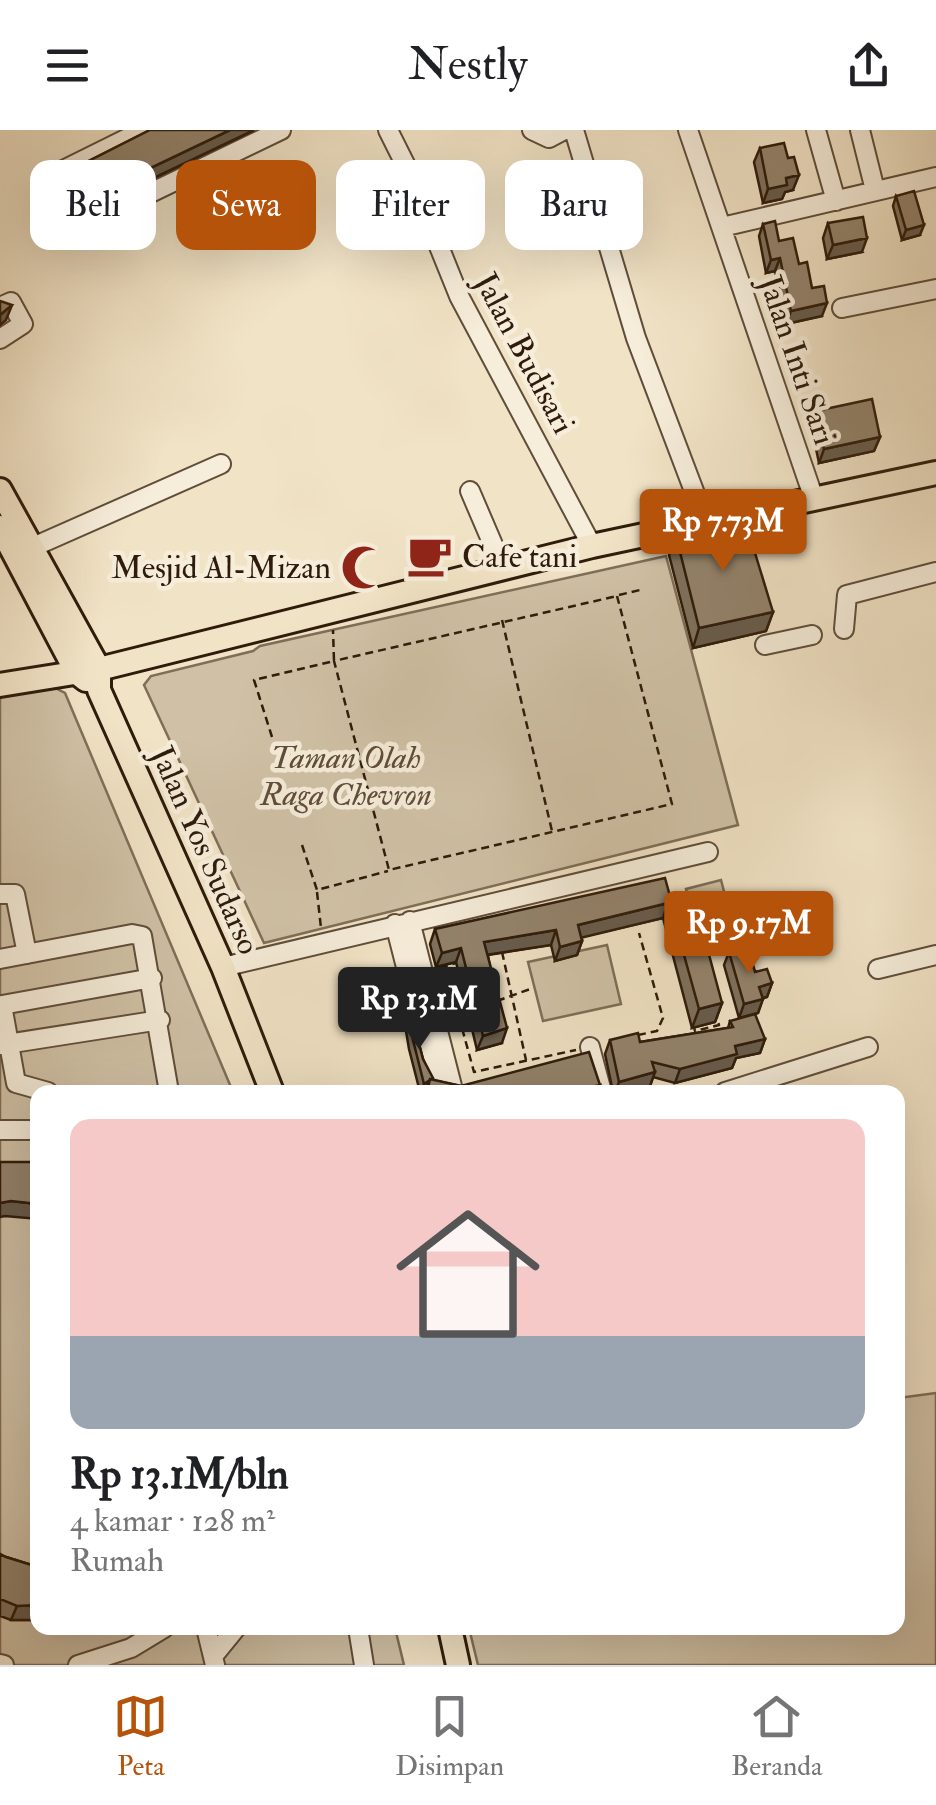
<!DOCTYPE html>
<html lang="id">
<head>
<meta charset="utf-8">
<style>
  body { margin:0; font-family:"IM FELL Double Pica",serif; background:#f2f2f2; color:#202124; height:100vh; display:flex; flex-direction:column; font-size:38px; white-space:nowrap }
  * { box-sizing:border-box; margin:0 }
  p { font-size:32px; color:#757577 }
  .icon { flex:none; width:55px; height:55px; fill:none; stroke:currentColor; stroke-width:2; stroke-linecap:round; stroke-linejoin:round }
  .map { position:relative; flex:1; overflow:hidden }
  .drawer { position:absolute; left:30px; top:955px; width:875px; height:550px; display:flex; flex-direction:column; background:#fff; border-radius:20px; box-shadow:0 10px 40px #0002 }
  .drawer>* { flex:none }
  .guide { position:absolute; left:30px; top:30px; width:878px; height:90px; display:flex; gap:20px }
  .price { position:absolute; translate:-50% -85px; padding:0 22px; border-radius:10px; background:#b45309; color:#fff; font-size:32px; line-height:65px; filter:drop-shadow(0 2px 5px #0008) }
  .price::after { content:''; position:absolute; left:50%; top:60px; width:30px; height:22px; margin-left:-15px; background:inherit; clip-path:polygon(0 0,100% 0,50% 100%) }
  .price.current { background:#222; color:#fff }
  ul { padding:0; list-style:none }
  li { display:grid; align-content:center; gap:20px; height:530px; padding:0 40px }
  li span { display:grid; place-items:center; height:310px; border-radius:20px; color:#555 }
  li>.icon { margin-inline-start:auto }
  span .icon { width:180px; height:180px; fill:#fffc; stroke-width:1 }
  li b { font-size:42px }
  .chip { padding:0 35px; border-radius:20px; background:#fff; box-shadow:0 10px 40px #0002; font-size:35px; line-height:90px }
  .chip.current { background:#b45309; color:#fff }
  header { display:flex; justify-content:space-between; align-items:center; height:130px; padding:0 40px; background:#fff; font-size:45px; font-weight:600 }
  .dock { display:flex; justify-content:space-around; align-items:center; height:140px; border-top:2px solid #e0e0e0; background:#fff; font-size:28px; color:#757577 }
  .dock a { display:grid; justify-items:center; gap:5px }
  .dock .current { color:#b45309 }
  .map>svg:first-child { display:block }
</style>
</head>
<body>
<header><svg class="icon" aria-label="menu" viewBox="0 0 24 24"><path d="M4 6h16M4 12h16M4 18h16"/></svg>Nestly<svg class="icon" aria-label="share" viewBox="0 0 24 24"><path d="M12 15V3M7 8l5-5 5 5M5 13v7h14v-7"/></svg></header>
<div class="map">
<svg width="936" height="1535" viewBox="0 0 936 1535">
  <rect width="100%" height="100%" fill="#f1e3c6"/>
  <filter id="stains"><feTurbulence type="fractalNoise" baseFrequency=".002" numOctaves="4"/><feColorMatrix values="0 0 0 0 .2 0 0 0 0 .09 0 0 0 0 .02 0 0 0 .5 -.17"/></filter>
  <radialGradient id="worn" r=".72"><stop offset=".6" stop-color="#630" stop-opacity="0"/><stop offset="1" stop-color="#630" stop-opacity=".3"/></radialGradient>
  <path fill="#d0c1a6" stroke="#7f6e58" stroke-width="2.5" d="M666,426L738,695L264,813L144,555L151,546L253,521L260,516Z
    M51,556L65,563L233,962H38V1498H395L404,1535H0V566Z
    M721,750L736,807L701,816L686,759Z
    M607,815L621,874L543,891L528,832Z
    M936,1263V1535H478L469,1498H898V1268Z"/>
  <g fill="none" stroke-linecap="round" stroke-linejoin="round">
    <defs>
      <path id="minor" d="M144,0L57,43L58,55L82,96L281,0
        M388,0L409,42L459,166L592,416
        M532,0L549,8L564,0
        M574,0L636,208L705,390
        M688,0L813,366
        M816,0L836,71
        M860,0L875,60
        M537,73L590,54
        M722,97L936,47
        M0,177L11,172L23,194L0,209
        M842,178L936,159
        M470,361L503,438
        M33,417L221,334
        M844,499L847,465L936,442
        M765,515L812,505
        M0,764H15L27,824
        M410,791L453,960
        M395,794L431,935L445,961L453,960
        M0,829L132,804L142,806L169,962
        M223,837L708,722
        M878,839L936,825
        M0,915L160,890
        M590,917L602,962
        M48,962L16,953L2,875L152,848
        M725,962L868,917
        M0,1000H38
        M206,1498L215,1535
        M358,1498L364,1535
        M214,1525L236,1498
        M0,1534L4,1535
        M78,1535L131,1518L164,1498"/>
      <path id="major" d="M0,360L99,539V560L223,837L272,962
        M0,397L77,543L86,550
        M0,555L99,539L592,416L936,343
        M450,1498L458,1535"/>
    </defs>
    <use href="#minor" stroke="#5f4d3a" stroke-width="22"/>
    <use href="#major" stroke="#2e1b0b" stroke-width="28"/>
    <path stroke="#2e1b0b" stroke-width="2.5" stroke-dasharray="8 5" stroke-linecap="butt" d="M619,465L644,459
      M617,466L672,674L389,740L334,531Z
      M502,490L552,701
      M272,607L254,550L334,531L333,500
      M302,715L317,760L388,741
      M317,762L321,798
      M502,822L526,930
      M445,836L474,942L576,920
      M440,838L456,833
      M497,871L533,858
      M448,881L470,877
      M693,894L695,901L719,895L716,884
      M638,905L657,901L663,888L639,803"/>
    <use href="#minor" stroke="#f6edda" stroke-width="18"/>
    <use href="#major" stroke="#f1e3c6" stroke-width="22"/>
  </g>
  <path fill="#7e715d" stroke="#2e1b0b" stroke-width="2.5" d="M150,0H254L87,80L70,51L75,38Z
    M760,18L793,60L785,62L782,69L763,73L754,32Z
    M896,66L920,105L902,110L893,76Z
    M828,93L862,122L827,129L823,108Z
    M763,94L799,134L812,158L822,186L786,194L775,141L766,143L759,106Z
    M816,281L880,307L874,321L819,333L811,295Z
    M676,406L773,482L766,501L693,518L669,425Z
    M671,770L722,873L715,892L692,898L663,788L581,807L582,811L577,825L555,831L551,815L488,825L502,913L477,920L456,832L436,837L430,814L435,799Z
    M729,822L772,853L767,867L763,868L758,883L739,888L724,835Z
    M405,861L423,929L432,950L461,956L597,962H425L426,960L420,962L409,919L401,871Z
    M730,891L765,909L760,923L736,928L732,938L675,953L653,947L650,956L625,962H613L605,924L610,910L640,912L728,898Z
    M0,1424L6,1427L38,1437V1490H11L0,1486Z"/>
  <path fill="#675c4c" stroke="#2e1b0b" stroke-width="2.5" d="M230,0H254L87,80L92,66Z
    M799,45L793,60L785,62L782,69L763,73L768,59L786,48Z
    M924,95L920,105L902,110L906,100Z
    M867,108L862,122L827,129L833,115Z
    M780,128L775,141L766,143L771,130Z
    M827,173L822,186L786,194L791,181Z
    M12,175L6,190L0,195V185Z
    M880,307L874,321L819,333L824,319Z
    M773,482L766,501L693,518L699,498Z
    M668,773L663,788L572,810L578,795Z
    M556,800L551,815L479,826L484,812Z
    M582,811L577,825L555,831L560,817Z
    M461,818L456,832L436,837L442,823Z
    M772,853L767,867L754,870L759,857Z
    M763,869L758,883L739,888L744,874Z
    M722,873L715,892L692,898L699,879Z
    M507,898L502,913L477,920L483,906Z
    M765,909L760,923L736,928L732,938L675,953L680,939L735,916Z
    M655,942L650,956L625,962H615L619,952Z
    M429,950L426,960L421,962L424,954Z
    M600,955L597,962H569Z
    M11,1071L38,1074V1089L5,1086L0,1087V1073Z
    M38,1475V1490H11L17,1476Z"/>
  <path fill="#93836c" stroke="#2e1b0b" stroke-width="2.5" d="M150,0H230L92,66L75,38Z
    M784,13L788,28L794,27L799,45L786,48L787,55L768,59L760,18Z
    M914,61L924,95L906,100L896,66Z
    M863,87L867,108L833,115L828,93Z
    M775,91L779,111L793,108L799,134L807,132L812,158L824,156L827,173L791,181L780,128L771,130L763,94Z
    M0,171L12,175L0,185Z
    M872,269L880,307L824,319L816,281Z
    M745,390L773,482L699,498L676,406Z
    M665,748L671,770L668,773L578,795L582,811L560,817L556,800L484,812L507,898L483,906L461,818L442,823L435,799Z
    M693,765L722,873L699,879L669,771Z
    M748,816L755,842L767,839L772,853L759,857L763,869L744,874L729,822Z
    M405,861L423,929L433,948L424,954L413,910Z
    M755,884L765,909L735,916L737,924L680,939L652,932L655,942L619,952L610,910L638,903L640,912L733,897L730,891Z
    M589,922L600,955L569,962H427L430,949L461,956Z
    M0,1032H38V1074L11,1071L0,1073Z
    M0,1424L6,1427L38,1437V1475L17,1476L0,1469Z"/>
  <defs>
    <symbol id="cafe-bare" viewBox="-9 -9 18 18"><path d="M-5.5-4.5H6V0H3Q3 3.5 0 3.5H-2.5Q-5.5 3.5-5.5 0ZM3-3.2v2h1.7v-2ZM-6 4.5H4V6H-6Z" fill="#8f2418" stroke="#f6edda" stroke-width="2.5" paint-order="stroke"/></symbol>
    <symbol id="mosque-bare" viewBox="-9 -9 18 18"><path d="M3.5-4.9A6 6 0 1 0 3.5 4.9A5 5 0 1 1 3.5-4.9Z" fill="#8f2418" stroke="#f6edda" stroke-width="2.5" paint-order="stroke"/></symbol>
  </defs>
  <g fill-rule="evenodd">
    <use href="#cafe-bare" x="398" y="394" width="63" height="63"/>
    <use href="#mosque-bare" x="332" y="406" width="63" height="63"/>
  </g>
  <g text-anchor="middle" stroke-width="9" stroke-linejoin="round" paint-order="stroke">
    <g font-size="32" fill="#2e1b0b" stroke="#f6edda">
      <text transform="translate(525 223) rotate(62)" y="11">Jalan Budisari</text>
      <text transform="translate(798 230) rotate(71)" y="11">Jalan Inti Sari</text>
      <text transform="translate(206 720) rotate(66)" y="11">Jalan Yos Sudarso</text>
    </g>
    <g font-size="32" fill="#2e1b0b" stroke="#f6edda" text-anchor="start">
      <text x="462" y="437">Cafe tani</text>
      <text x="331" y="448" text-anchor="end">Mesjid Al-Mizan</text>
    </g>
    <g font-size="32" font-style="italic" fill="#5f4d3a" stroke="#f6edda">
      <text x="346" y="638">Taman Olah<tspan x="346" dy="37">Raga Chevron</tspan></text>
    </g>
  </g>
  <rect width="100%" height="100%" filter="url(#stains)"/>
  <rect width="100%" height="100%" fill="url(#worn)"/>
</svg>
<b class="price" style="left:723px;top:444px">Rp 7.73M</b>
<b class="price" style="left:749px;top:846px">Rp 9.17M</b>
<b class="price current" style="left:419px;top:922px">Rp 13.1M</b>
<div class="guide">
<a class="chip">Beli</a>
<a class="chip current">Sewa</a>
<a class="chip">Filter</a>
<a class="chip">Baru</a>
</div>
<section class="drawer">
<ul>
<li><span style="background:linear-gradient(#f6c9c9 70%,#9aa5b1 0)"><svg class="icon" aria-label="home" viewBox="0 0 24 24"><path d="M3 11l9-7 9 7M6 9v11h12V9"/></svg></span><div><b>Rp 13.1M/bln</b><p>4 kamar · 128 m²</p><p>Rumah</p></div></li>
</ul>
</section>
</div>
<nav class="dock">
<a class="current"><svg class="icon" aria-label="map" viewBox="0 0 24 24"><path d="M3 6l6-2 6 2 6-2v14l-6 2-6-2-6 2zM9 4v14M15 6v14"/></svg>Peta</a>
<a><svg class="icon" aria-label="saved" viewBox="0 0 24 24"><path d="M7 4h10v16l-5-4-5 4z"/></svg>Disimpan</a>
<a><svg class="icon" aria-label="home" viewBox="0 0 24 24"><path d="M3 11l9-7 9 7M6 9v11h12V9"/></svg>Beranda</a>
</nav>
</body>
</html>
